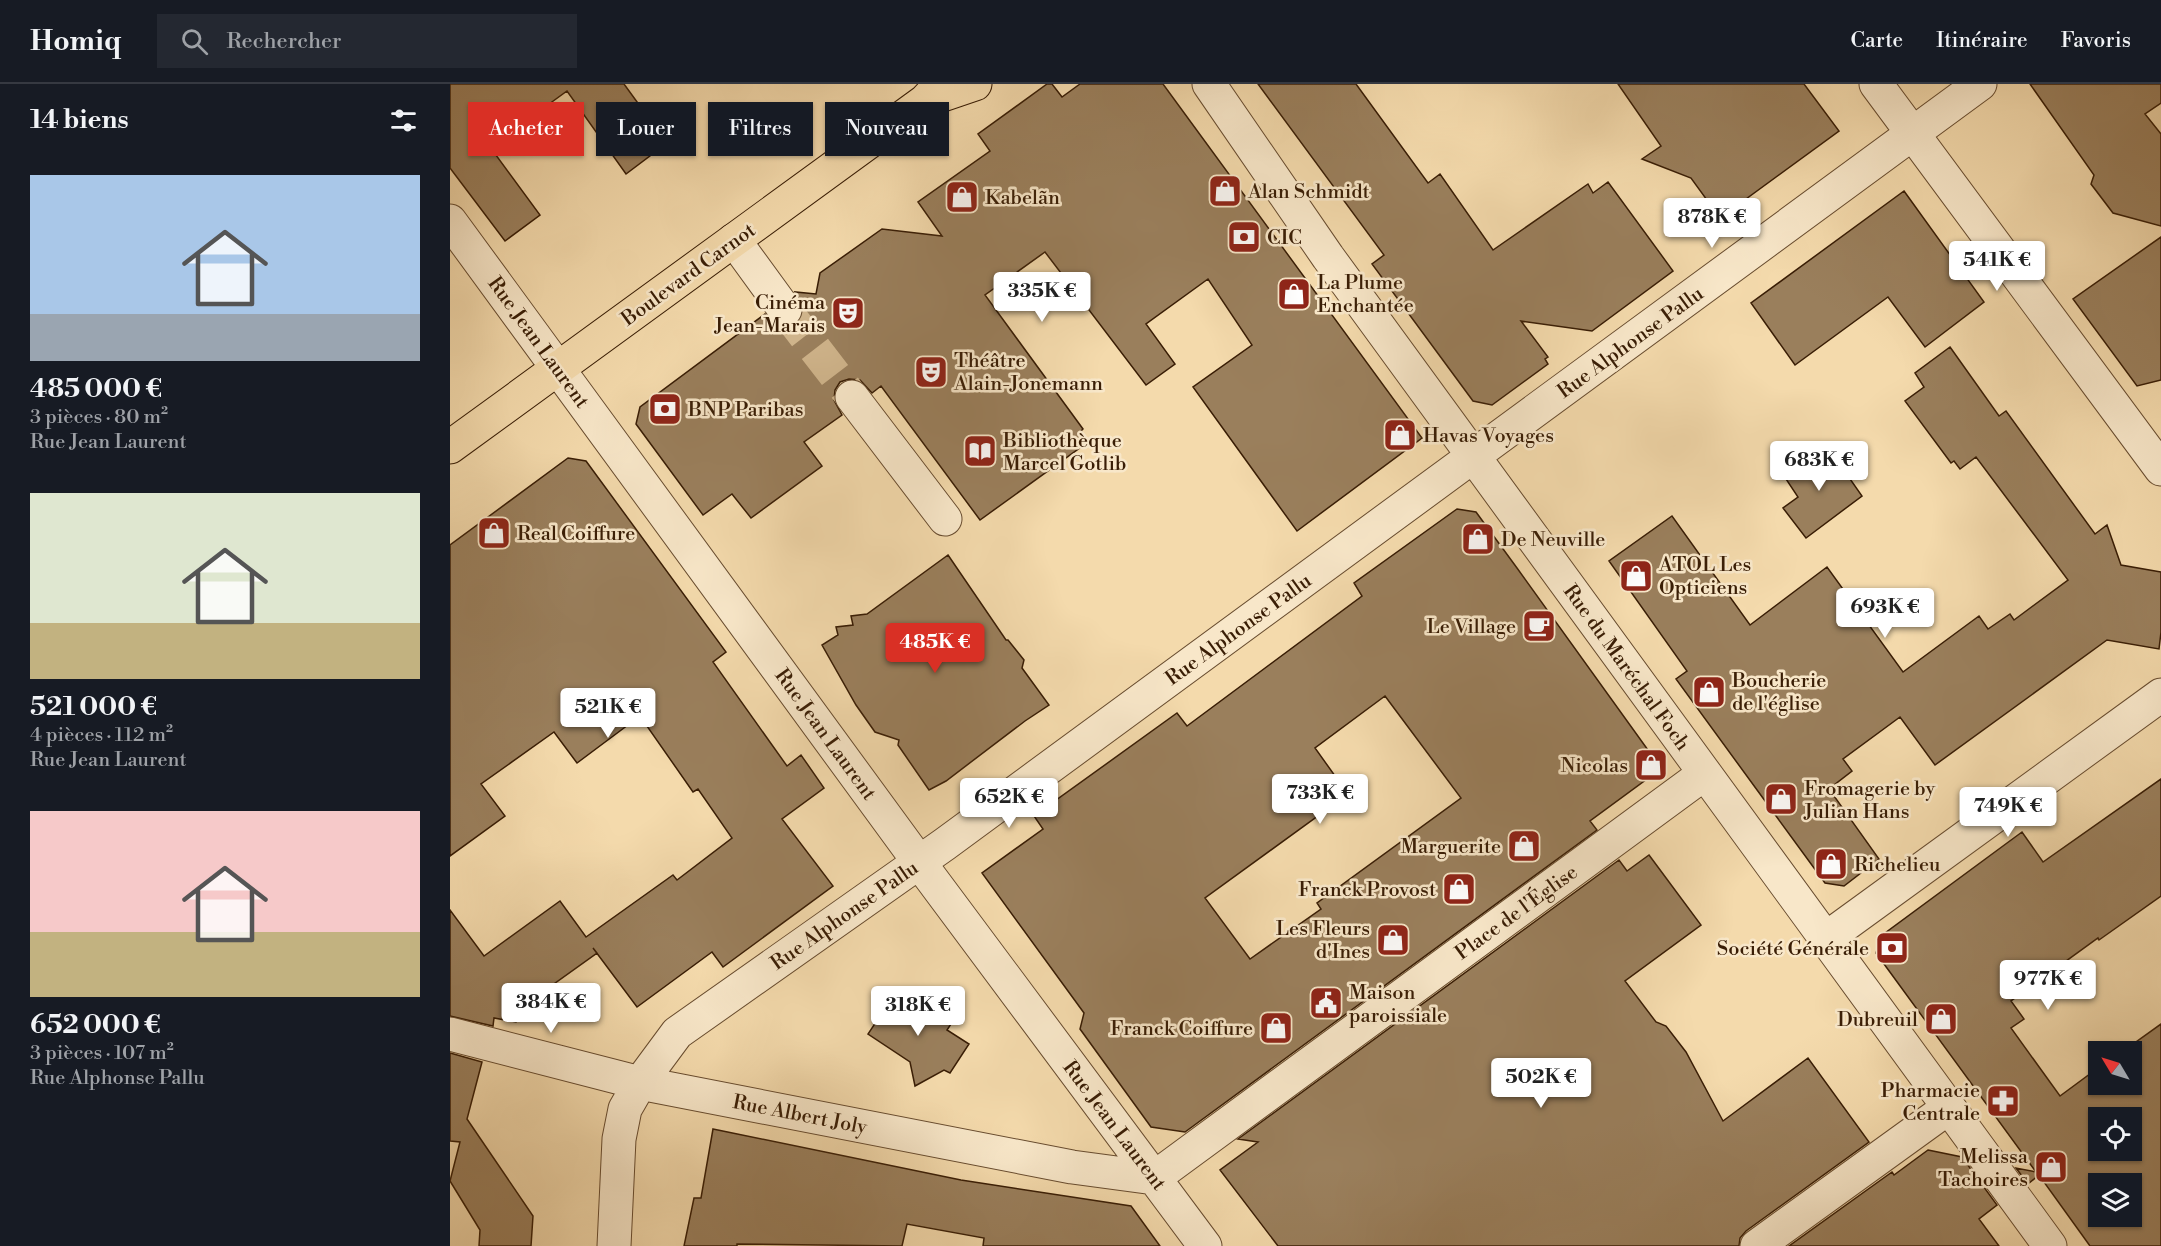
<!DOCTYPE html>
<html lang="fr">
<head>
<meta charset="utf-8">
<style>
  body { margin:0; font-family:"Libre Bodoni",serif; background:#242831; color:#f1f3f6; height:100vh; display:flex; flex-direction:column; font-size:22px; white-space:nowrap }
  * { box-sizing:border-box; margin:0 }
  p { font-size:20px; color:#9ea1a6 }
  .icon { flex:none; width:33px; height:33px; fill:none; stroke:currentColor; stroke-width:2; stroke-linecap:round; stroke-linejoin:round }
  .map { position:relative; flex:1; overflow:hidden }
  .side { display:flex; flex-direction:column; background:#171b24; width:450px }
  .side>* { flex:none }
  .top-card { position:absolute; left:18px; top:18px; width:570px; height:54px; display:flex; gap:12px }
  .needle { width:39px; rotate:308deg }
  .controls { position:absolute; left:1638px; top:957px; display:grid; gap:12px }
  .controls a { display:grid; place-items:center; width:54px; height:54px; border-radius:0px; background:#171b24; box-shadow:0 2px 4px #0004; font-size:30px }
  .price { position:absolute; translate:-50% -51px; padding:0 14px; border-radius:6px; background:#fff; color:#222; font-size:20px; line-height:39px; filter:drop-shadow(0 2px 3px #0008) }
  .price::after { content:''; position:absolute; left:50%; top:36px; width:18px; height:14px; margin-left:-9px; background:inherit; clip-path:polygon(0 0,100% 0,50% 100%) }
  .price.active { background:#d93025; color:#fff }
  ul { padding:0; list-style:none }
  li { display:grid; align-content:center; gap:12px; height:318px; padding:0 30px }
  li span { display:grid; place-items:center; height:186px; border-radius:0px; color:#555 }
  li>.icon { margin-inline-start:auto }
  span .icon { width:108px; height:108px; fill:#fffc; stroke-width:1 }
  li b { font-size:26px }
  h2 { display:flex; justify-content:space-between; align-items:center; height:72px; padding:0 30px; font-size:26px }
  .pill { padding:0 21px; border-radius:0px; background:#171b24; box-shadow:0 2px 4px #0004; font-size:21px; line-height:54px }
  .pill.active { background:#d93025; color:#fff }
  header { display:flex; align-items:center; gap:36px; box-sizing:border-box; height:84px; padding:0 30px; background:#171b24; border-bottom:2px solid #363941 }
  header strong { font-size:28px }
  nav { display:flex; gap:33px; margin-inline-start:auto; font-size:21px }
  .search { width:420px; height:54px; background:#242831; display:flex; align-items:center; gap:15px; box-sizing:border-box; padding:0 21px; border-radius:0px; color:#9ea1a6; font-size:22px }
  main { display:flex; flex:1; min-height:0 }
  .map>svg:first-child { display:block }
</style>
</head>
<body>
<header>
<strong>Homiq</strong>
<div class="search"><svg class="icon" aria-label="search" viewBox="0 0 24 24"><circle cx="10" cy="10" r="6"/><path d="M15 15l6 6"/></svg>Rechercher</div>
<nav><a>Carte</a><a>Itinéraire</a><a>Favoris</a></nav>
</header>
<main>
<section class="side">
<h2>14 biens<svg class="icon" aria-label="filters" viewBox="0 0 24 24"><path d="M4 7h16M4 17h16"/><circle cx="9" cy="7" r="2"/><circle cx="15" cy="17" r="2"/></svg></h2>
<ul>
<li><span style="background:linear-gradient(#a9c7e8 75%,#9aa5b1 0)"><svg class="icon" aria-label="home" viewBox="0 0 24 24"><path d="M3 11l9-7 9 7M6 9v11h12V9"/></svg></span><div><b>485 000 €</b><p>3 pièces · 80 m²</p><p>Rue Jean Laurent</p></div></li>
<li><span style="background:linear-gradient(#dfe7d0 70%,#c2b280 0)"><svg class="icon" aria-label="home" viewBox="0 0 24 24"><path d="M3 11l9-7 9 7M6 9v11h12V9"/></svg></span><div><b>521 000 €</b><p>4 pièces · 112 m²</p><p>Rue Jean Laurent</p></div></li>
<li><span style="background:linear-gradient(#f6c9c9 65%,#c2b280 0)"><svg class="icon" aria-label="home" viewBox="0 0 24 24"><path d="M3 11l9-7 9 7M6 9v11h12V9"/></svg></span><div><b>652 000 €</b><p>3 pièces · 107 m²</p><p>Rue Alphonse Pallu</p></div></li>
</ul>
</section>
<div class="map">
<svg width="1711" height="1162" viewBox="0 0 1711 1162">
  <rect width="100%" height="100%" fill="#f4daac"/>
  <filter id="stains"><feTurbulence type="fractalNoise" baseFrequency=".00333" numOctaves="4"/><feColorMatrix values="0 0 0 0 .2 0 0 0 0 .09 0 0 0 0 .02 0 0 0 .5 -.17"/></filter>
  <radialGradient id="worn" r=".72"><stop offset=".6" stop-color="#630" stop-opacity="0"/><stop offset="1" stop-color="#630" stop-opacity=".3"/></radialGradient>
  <path fill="#9a7f5c" stroke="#391d05" stroke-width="1.5" fill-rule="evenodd" d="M0,0H174L217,59L176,90L117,7L40,63L90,131L55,157L0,84Z
    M597,0H602L612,13L630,0H713L972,354L847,447L743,303L802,261L758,195L696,240L725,280L696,301L595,168L535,211L633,345L631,347L638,358L530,436L431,302L422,309L410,296L399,295L390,298L385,306L384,316L392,331L354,358L372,382L301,434L282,410L253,431L186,340L190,323L315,230L328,243L338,244L346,241L352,234L354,225L345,208L366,210L370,189L432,145L492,152L468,118L540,67L528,50Z
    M808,0H906L978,99L990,90L1043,166L1138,100L1143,109L1158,98L1223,187L1142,247L1071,237L1098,273L1095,275L1098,280L1042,321L1023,317L922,180L934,171Z
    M1168,0H1354L1389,47L1270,134L1241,94L1192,75L1211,62Z
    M1580,0H1711V19L1695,30L1711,50V142L1663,129L1641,100L1644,91Z
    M1454,107L1534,218L1475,263L1438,213L1345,281L1301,219Z
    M1711,153V296L1687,302L1623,215Z
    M1500,263L1549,332L1556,327L1645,450L1657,441L1671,481L1711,488V548L1709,565L1657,556L1485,681L1450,633L1393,675L1402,687L1379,705L1429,775L1394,802L1375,799L1226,595L1237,587L1159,477L1222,432L1300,541L1377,483L1453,588L1529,532L1538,545L1560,530L1564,536L1618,496L1526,373L1510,385L1504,377L1501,379L1455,317L1474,303L1465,289Z
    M1377,362L1412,412L1356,454L1333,424L1348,413L1334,392Z
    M118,374L136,377L276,568L263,578L337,682L351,671L374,704L332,735L383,802L273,883L262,868L187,923L143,864L147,869L69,925L66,938L44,934L43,942L0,932V826L34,872L110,817L136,853L223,791L227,796L282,754L248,705L243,708L190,632L127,679L104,648L31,700L55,732L0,772V461Z
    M1007,425L1026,428L1067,484L1203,673L1201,692L1140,737L1147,746L735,1048L701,1043L630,945L634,929L532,789L593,745L584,732L727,629L737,642L912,512L904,499ZM935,612L1011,714L867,819L871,825L800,875L755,814L898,710L865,664Z
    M498,471L556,556H558L574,576L572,584L599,621L575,637L496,697L479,706L448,661L449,656L425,648L406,621L372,561L388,551L386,543L403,541L401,532L417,530Z
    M1711,695V812L1649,856L1648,854L1561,917L1574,935L1561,944L1610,1012L1648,984V1000H1682V968H1672L1711,940V1162H1640L1589,1091L1578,1100L1566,1084L1586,1088L1426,869L1431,852L1572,748L1593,778ZM1648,1034H1682V1066H1648ZM1648,1100H1682V1132H1648Z
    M1199,771L1251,841L1175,897L1206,938L1216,942L1236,968L1273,1037L1358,974L1419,1058L1296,1147L1290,1154L1289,1162H828L770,1086L808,1058L788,1055L1169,776L1177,787Z
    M448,905L501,940L497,946L519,960L500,989L494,986L465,1002L460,978L418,950Z
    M0,969L32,978L17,1035L83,1132L81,1162H29L30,1146L0,1097L10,1058L0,1057Z
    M263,1045L511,1096L681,1122L710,1162H533L534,1154L457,1140L452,1162L287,1160V1162H234L244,1114H251Z
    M1478,1066L1512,1073L1547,1121L1529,1135L1549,1162H1339L1442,1088L1444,1091Z"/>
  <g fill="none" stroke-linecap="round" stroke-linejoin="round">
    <path stroke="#cfb48b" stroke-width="33" stroke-dasharray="33 16" stroke-linecap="butt" d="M335,226L402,313"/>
    <defs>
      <path id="minor" d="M759,0L878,173L1600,1162
        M1426,0L1711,385
        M0,137L469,778L755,1162
        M284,156L335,226
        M402,313L495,435
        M1374,856L1711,611
        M0,950L190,999L622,1083L704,1094L1254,690
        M164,1162L169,1055L175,1025L190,999L227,949L495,760L1530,0
        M1307,1162L1498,1024"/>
      <path id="major" d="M475,17L525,0
        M0,363L475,17L491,0"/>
    </defs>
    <use href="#minor" stroke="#684c2f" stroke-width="35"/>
    <use href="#major" stroke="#391d05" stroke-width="35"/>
    <use href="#minor" stroke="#f8e7c9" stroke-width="33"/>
    <use href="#major" stroke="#f4daac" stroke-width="33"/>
  </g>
  <defs>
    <symbol id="shop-square" viewBox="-11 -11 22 22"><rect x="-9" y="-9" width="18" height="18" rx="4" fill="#8f2418" stroke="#f8e7c9"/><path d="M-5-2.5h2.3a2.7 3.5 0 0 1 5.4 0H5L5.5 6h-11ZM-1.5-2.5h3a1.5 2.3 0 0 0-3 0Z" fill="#fff"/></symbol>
    <symbol id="bank-square" viewBox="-11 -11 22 22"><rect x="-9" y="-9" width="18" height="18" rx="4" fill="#8f2418" stroke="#f8e7c9"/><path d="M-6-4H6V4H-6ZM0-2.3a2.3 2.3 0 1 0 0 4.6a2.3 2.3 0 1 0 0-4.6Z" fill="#fff"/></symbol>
    <symbol id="theatre-square" viewBox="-11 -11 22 22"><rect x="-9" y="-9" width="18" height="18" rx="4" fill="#8f2418" stroke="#f8e7c9"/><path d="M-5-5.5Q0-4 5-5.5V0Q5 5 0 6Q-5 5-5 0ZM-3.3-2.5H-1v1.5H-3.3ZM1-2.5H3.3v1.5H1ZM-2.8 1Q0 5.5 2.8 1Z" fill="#fff"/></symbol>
    <symbol id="library-square" viewBox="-11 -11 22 22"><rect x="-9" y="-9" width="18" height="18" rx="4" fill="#8f2418" stroke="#f8e7c9"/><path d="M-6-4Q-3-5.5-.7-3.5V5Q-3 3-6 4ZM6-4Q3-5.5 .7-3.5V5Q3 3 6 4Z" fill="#fff"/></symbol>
    <symbol id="cafe-square" viewBox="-11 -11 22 22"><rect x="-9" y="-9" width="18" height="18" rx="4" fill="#8f2418" stroke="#f8e7c9"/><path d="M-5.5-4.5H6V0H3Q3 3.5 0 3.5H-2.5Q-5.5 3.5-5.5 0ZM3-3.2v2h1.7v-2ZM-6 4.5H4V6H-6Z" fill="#fff"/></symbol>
    <symbol id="civic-square" viewBox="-11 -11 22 22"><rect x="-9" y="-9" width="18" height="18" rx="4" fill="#8f2418" stroke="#f8e7c9"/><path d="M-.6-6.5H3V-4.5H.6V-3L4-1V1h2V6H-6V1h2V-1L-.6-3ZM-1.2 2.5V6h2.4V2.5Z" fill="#fff"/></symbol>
    <symbol id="pharmacy-square" viewBox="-11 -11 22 22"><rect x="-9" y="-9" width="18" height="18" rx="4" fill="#8f2418" stroke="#f8e7c9"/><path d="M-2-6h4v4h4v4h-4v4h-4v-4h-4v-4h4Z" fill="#fff"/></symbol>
  </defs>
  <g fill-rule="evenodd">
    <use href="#shop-square" x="756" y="88" width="38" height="38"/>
    <use href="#shop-square" x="493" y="94" width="38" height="38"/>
    <use href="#bank-square" x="775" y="134" width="38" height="38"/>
    <use href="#shop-square" x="825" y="191" width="38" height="38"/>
    <use href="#theatre-square" x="379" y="210" width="38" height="38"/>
    <use href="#theatre-square" x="462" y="269" width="38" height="38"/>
    <use href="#bank-square" x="196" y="306" width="38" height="38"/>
    <use href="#shop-square" x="931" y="332" width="38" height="38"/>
    <use href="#library-square" x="511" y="348" width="38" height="38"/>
    <use href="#shop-square" x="25" y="430" width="38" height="38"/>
    <use href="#shop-square" x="1009" y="436" width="38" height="38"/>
    <use href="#shop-square" x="1167" y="473" width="38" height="38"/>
    <use href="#cafe-square" x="1070" y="523" width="38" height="38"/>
    <use href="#shop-square" x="1240" y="589" width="38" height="38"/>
    <use href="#shop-square" x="1182" y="662" width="38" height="38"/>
    <use href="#shop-square" x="1312" y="696" width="38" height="38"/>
    <use href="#shop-square" x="1055" y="743" width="38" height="38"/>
    <use href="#shop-square" x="1362" y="761" width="38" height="38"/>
    <use href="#shop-square" x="990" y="786" width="38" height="38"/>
    <use href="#shop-square" x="924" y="837" width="38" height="38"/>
    <use href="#bank-square" x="1423" y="845" width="38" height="38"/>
    <use href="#civic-square" x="857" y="900" width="38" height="38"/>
    <use href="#shop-square" x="1472" y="916" width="38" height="38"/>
    <use href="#shop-square" x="807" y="925" width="38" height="38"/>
    <use href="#pharmacy-square" x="1534" y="998" width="38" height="38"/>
    <use href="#shop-square" x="1582" y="1064" width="38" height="38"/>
  </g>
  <g text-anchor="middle" stroke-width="5" stroke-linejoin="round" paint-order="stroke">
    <g font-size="20" fill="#391d05" stroke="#f8e7c9" text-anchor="start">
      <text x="798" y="114">Alan Schmidt</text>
      <text x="535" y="120">Kabelãn</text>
      <text x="817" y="160">CIC</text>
      <text x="867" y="205">La Plume<tspan x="867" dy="23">Enchantée</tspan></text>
      <text x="375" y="225" text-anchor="end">Cinéma<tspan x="375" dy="23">Jean-Marais</tspan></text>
      <text x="504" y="283">Théâtre<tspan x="504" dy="23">Alain-Jonemann</tspan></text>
      <text x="238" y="332">BNP Paribas</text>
      <text x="973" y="358">Havas Voyages</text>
      <text x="553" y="363">Bibliothèque<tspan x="553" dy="23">Marcel Gotlib</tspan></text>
      <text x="67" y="456">Real Coiffure</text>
      <text x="1051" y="462">De Neuville</text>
      <text x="1209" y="487">ATOL Les<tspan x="1209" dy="23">Opticiens</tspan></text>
      <text x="1066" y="549" text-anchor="end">Le Village</text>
      <text x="1282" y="603">Boucherie<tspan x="1282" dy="23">de l'église</tspan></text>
      <text x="1178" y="688" text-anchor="end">Nicolas</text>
      <text x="1354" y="711">Fromagerie by<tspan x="1354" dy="23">Julian Hans</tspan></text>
      <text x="1051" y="769" text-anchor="end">Marguerite</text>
      <text x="1404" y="787">Richelieu</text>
      <text x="986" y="812" text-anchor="end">Franck Provost</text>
      <text x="920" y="851" text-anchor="end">Les Fleurs<tspan x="920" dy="23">d'Ines</tspan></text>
      <text x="1419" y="871" text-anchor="end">Société Générale</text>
      <text x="899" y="915">Maison<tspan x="899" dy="23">paroissiale</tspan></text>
      <text x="1468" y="942" text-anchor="end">Dubreuil</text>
      <text x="803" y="951" text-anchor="end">Franck Coiffure</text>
      <text x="1530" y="1013" text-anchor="end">Pharmacie<tspan x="1530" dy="23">Centrale</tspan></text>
      <text x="1578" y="1079" text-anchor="end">Melissa<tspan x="1578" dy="23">Tachoires</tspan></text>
    </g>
    <g font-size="20" fill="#391d05" stroke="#f8e7c9">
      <text transform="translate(238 190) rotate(-36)" y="7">Boulevard Carnot</text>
      <text transform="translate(89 258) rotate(54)" y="7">Rue Jean Laurent</text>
      <text transform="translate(1180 258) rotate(-36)" y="7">Rue Alphonse Pallu</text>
      <text transform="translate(788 545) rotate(-36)" y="7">Rue Alphonse Pallu</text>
      <text transform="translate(1177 583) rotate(54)" y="7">Rue du Maréchal Foch</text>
      <text transform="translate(376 650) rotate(54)" y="7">Rue Jean Laurent</text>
      <text transform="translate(1066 828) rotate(-36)" y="7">Place de l'Église</text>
      <text transform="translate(394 831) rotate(-35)" y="7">Rue Alphonse Pallu</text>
      <text transform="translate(350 1030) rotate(11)" y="7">Rue Albert Joly</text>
      <text transform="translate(665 1041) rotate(53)" y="7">Rue Jean Laurent</text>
    </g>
  </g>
  <rect width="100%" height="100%" filter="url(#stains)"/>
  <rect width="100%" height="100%" fill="url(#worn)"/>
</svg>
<div class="controls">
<a><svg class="needle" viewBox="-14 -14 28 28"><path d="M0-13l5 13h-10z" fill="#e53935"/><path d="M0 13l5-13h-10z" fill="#9ea1a6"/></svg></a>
<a><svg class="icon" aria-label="locate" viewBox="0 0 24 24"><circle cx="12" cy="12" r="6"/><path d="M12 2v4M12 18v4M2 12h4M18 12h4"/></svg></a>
<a><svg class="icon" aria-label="layers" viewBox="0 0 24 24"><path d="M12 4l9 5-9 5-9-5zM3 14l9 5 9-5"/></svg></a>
</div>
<b class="price" style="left:1262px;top:165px">878K €</b>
<b class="price" style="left:1547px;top:208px">541K €</b>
<b class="price" style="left:592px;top:239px">335K €</b>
<b class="price" style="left:1369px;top:408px">683K €</b>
<b class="price" style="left:1435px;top:555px">693K €</b>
<b class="price active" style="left:485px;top:590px">485K €</b>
<b class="price" style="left:158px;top:655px">521K €</b>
<b class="price" style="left:870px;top:741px">733K €</b>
<b class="price" style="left:559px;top:745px">652K €</b>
<b class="price" style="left:1558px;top:754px">749K €</b>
<b class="price" style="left:1598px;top:927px">977K €</b>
<b class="price" style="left:101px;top:950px">384K €</b>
<b class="price" style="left:468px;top:953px">318K €</b>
<b class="price" style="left:1091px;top:1025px">502K €</b>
<div class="top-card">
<a class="pill active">Acheter</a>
<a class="pill">Louer</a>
<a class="pill">Filtres</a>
<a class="pill">Nouveau</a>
</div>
</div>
</main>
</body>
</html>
